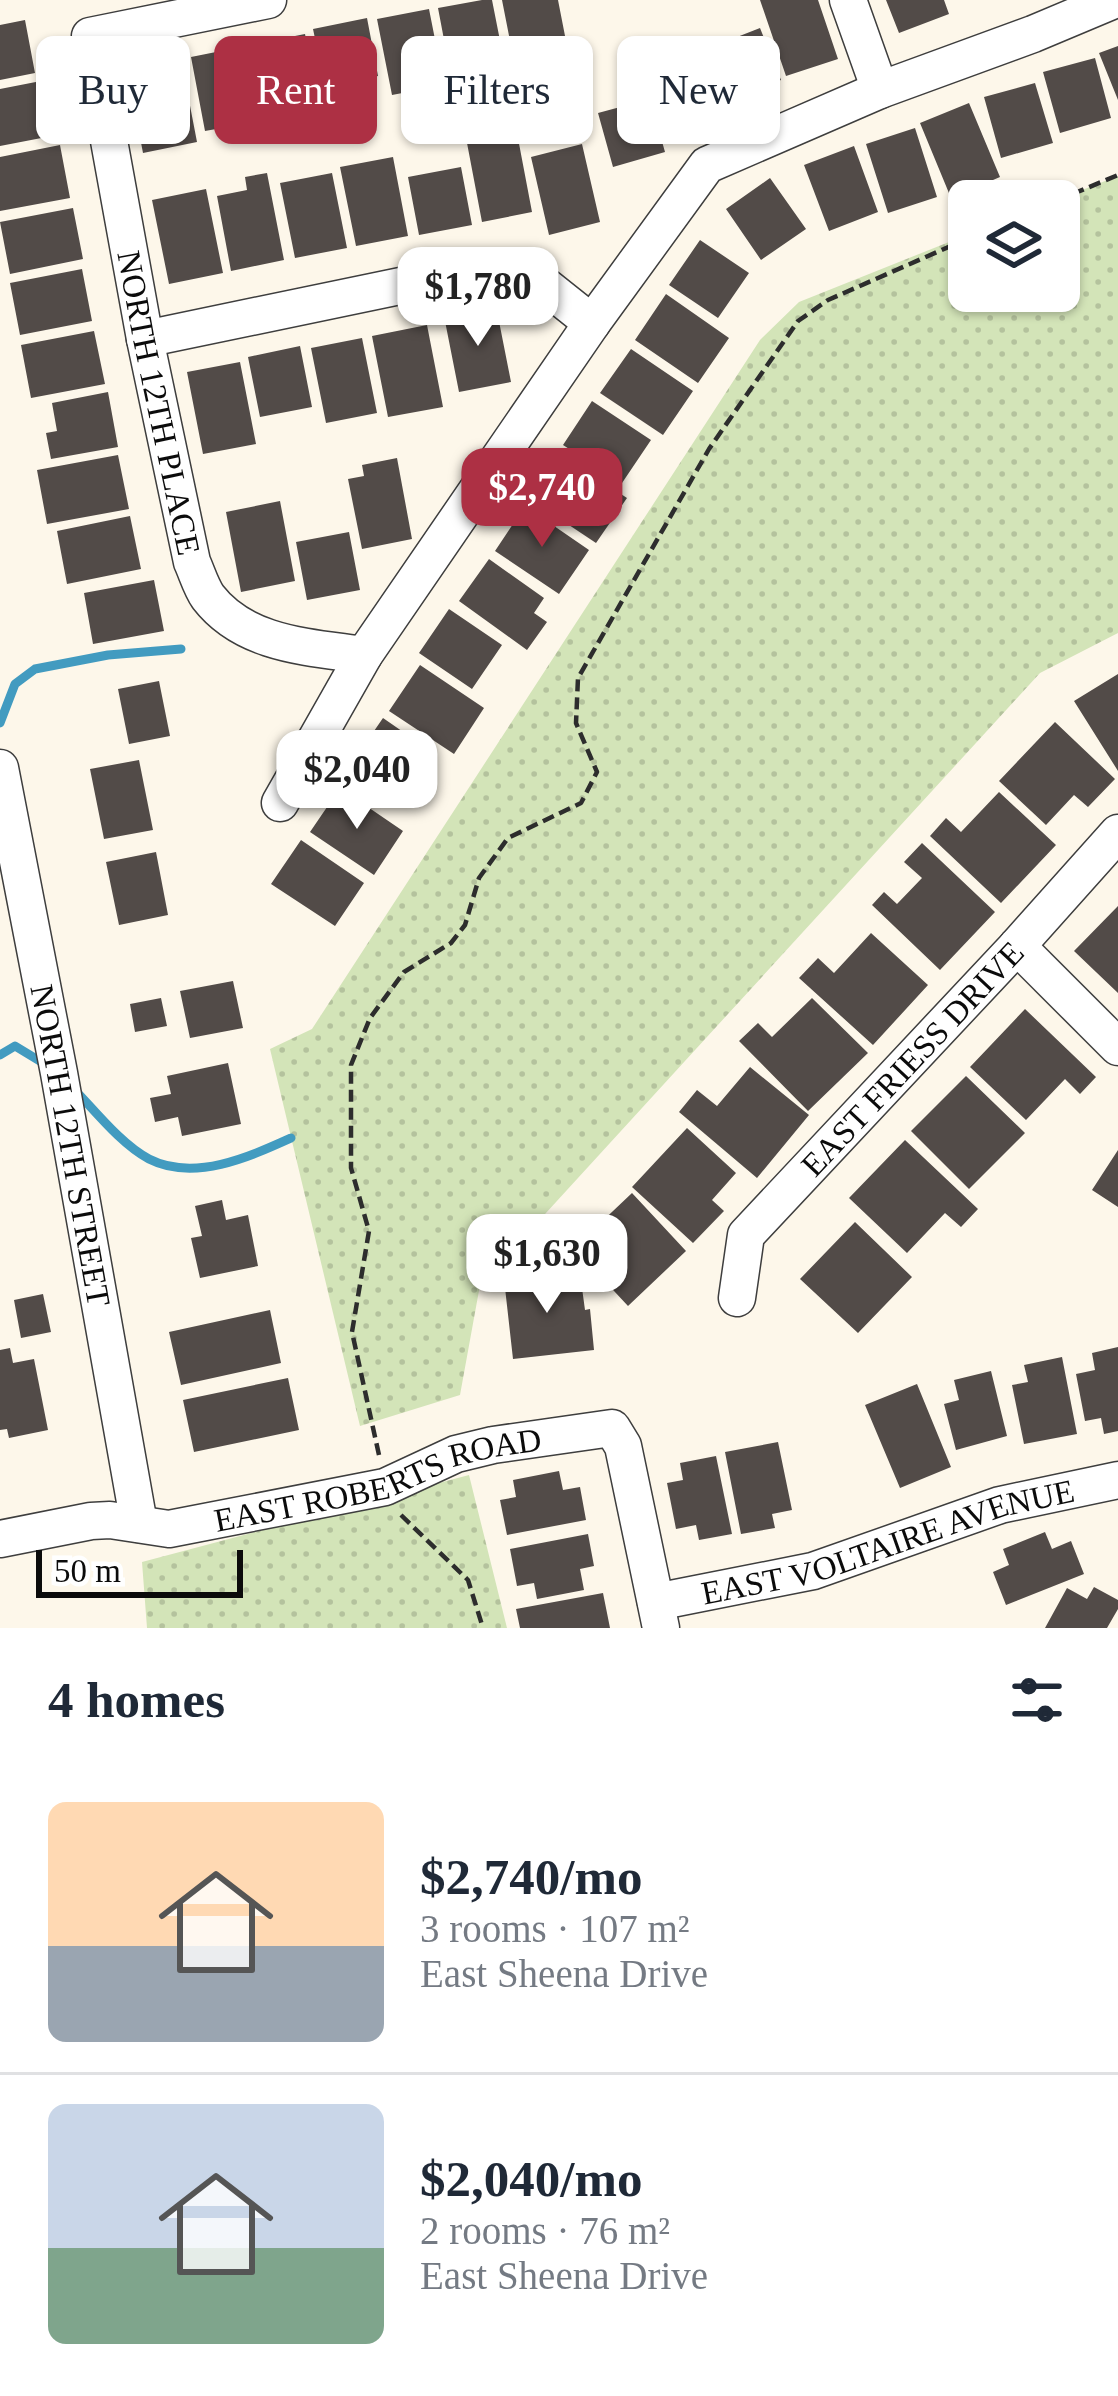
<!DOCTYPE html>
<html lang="en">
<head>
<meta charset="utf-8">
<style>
  body { margin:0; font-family:Georgia,serif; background:#f2f2f3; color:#1f2937; height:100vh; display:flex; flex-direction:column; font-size:45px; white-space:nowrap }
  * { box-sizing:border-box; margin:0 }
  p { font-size:39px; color:#747a83 }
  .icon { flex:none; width:66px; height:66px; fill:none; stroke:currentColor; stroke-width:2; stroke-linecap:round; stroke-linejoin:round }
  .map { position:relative; height:1628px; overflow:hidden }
  .panel { display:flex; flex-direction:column; background:#fff; flex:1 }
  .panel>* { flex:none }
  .hud { position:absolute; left:36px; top:36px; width:1047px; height:108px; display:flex; gap:24px }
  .controls { position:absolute; left:948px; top:180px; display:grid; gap:24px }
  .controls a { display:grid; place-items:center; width:132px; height:132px; border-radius:18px; background:#fff; box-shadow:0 3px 9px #0004; font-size:60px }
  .scale { position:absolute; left:36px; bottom:30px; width:207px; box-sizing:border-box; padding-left:12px; border:6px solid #0b0b0b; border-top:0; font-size:33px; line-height:42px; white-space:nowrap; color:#0b0b0b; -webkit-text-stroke:9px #fff; paint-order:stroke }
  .price { position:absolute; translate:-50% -102px; padding:0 27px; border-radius:24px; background:#fff; color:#222; font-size:39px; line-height:78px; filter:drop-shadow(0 3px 6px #0008) }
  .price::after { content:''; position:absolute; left:50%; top:72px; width:36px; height:27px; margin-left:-18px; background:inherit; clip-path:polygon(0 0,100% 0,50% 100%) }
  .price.active { background:#ad3044; color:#fff }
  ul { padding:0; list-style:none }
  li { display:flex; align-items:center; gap:36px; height:300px; padding:0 48px }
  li+li { border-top:3px solid #e0e1e3 }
  li span { display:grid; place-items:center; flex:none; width:336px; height:240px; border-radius:18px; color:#555 }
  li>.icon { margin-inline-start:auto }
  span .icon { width:144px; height:144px; fill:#fffc; stroke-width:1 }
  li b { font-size:51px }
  h2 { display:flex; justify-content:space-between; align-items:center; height:144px; padding:0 48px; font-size:51px }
  .tag { padding:0 42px; border-radius:18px; background:#fff; box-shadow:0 3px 9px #0004; font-size:42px; line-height:108px }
  .tag.active { background:#ad3044; color:#fff }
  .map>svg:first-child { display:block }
</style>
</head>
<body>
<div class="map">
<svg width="1118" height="1628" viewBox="0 0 1118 1628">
  <defs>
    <pattern id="grass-dots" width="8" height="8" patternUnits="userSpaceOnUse" patternTransform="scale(3)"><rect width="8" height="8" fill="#d3e4b8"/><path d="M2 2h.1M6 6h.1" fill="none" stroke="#b4c29d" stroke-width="1.8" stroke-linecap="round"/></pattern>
  </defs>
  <rect width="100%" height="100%" fill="#fdf7ea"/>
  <path fill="url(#grass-dots)" d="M1118,176V633L1040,673L480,1285L460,1395L360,1426L270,1049L312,1029L760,340L799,302L969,234V291H1059V201H1054Z
    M469,1475L507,1628H147L142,1562Z"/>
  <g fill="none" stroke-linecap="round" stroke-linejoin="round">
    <path stroke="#429bc0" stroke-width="9" d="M0,723L15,684L35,669L108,655L181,649
      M0,1055L15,1046L48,1066
      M74,1089C95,1111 122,1145 149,1159C194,1182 249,1157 291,1138"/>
  </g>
  <path fill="#524b48" d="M482,0H492L507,76L453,87L438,8Z
    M502,0H558L566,41L512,51Z
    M760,0H818L838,59L786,76Z
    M886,0H944L949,14L899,33Z
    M429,9L444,85L392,95L377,19Z
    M367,18L378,76L325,86L313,29Z
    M25,20L35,73L0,80V25Z
    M760,28L781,80L730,100L709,48Z
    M305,34L320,109L270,119L255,44Z
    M1118,46V100L1099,53Z
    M221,51L224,63L243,59L255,122L205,131L191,57Z
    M702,53L721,108L669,126L650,70Z
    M1095,58L1111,118L1060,133L1043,72Z
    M181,59L197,142L143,153L127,70Z
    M46,80L57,135L0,146V89Z
    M1035,83L1053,143L1001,158L984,97Z
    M650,99L665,152L613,167L598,113Z
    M969,103L1000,177L951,198L920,123Z
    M915,128L937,197L888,213L866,144Z
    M517,133L532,212L482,222L467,143Z
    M582,144L600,222L549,235L531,157Z
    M60,145L70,198L0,211V157Z
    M854,146L878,212L829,231L804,165Z
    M393,157L408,236L356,246L340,167Z
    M461,167L472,225L419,235L408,177Z
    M267,173L284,260L231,271L217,196L247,190L245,177Z
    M332,173L347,248L295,258L280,183Z
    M770,178L806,229L761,260L726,209Z
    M206,189L223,273L169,284L152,200Z
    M73,208L83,259L10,274L0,222Z
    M700,240L749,273L718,318L669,285Z
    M82,269L92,321L20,335L10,283Z
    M666,294L729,338L698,383L635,340Z
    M496,306L511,382L459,392L444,316Z
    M427,325L443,407L388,417L372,336Z
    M94,331L105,384L31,398L21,345Z
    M362,338L377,413L326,423L311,348Z
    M300,346L312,407L260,417L248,357Z
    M631,349L693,391L663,435L600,393Z
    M240,362L256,444L203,454L187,372Z
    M108,392L118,447L51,459L46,433L57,431L52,403Z
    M592,401L651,440L622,483L563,445Z
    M560,454L627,498L596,543L530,499Z
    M118,455L129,509L47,524L37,470Z
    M397,458L412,539L362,549L348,479L364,476L362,465Z
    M280,501L295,581L241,592L226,512Z
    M525,506L589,550L559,594L495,551Z
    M130,516L141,569L67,584L57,531Z
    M349,532L360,590L307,600L296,542Z
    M489,559L544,598L534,613L547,622L527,650L459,601Z
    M154,580L164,631L93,644L84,593Z
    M449,609L502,645L472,689L419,653Z
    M420,665L484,708L454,754L389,711Z
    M1118,674V771L1074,701Z
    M159,681L170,736L129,744L118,689Z
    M383,718L435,754L404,798L352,763Z
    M1055,722L1115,779L1088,807L1074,795L1046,825L999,781Z
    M139,760L153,830L104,839L90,769Z
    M340,788L403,831L374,875L310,832Z
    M999,792L1056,845L1001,903L930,836L946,818L961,832Z
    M301,840L364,883L335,926L271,884Z
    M922,843L995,912L940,970L872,905L884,892L897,904L922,878L904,862Z
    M156,852L168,915L119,925L106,862Z
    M1118,906V993L1074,951Z
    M871,933L928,985L873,1045L799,978L818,958L834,973Z
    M233,981L243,1028L190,1038L180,991Z
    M161,998L167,1026L135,1032L130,1004Z
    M812,998L868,1053L808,1111L739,1041L758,1023L772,1037Z
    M1025,1009L1096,1077L1080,1094L1065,1079L1026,1120L970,1067Z
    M228,1063L241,1124L182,1136L178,1117L155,1122L150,1098L171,1094L167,1076Z
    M750,1067L809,1115L757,1178L679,1112L697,1090L717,1106Z
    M966,1076L1025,1133L969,1189L911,1131Z
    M687,1128L736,1173L712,1200L724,1211L693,1243L632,1187Z
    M905,1140L978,1209L961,1227L945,1213L907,1253L849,1198Z
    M1118,1150V1207L1092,1190Z
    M632,1193L686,1251L628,1306L574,1248Z
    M222,1200L226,1220L248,1215L258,1266L200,1278L191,1238L202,1236L195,1206Z
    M855,1222L912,1277L858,1333L800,1279Z
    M569,1272L571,1289L582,1288L585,1310L590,1309L594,1350L513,1359L504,1279Z
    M43,1294L51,1332L21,1338L14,1300Z
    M270,1310L281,1363L181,1385L169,1332Z
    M1118,1347V1431L1104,1434L1101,1418L1085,1421L1076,1374L1095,1370L1092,1353Z
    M10,1348L13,1363L34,1359L48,1430L9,1438L7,1429L0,1430V1350Z
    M1062,1357L1077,1434L1024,1444L1012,1385L1028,1382L1024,1365Z
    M991,1371L1007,1436L956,1450L944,1404L959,1400L954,1380Z
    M288,1378L299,1430L194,1452L183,1400Z
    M917,1384L951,1467L900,1488L865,1405Z
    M778,1442L792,1510L772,1514L775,1528L741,1534L725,1452Z
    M716,1456L732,1534L699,1540L696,1525L676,1529L667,1483L683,1480L680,1463Z
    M559,1471L563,1490L580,1487L586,1520L507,1535L500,1500L516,1497L513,1480Z
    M1045,1532L1052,1549L1071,1541L1084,1574L1006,1605L993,1572L1009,1565L1003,1549Z
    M588,1534L594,1566L580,1569L584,1590L537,1599L534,1583L517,1586L510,1549Z
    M1094,1587L1118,1600V1609L1107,1628H1045L1067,1588L1087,1599Z
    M603,1593L610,1628H520L516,1609Z"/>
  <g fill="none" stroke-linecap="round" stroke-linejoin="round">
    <defs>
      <g id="minor">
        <path id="s1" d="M268,0L90,36L145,339L192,562C197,573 201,587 208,597C245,645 309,647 364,655"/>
        <path d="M848,0L880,90"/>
        <path d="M145,339L458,274L499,270L538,280L592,323"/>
        <path id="s2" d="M0,768L59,1073L139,1524"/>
        <path d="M280,803L364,655L592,323L707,165L880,90L1033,34L1114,0"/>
        <path d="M1017,946L1118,1047"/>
        <path id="s3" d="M737,1298L746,1235L1017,946L1118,833"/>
        <path id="s4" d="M0,1539L91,1521L110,1520L169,1529L385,1487L456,1454L493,1445L612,1428L623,1446L661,1628"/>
        <path id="s5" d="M656,1602L813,1571L1000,1505L1118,1480"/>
      </g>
    </defs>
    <use href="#minor" stroke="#3e3e3e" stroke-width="39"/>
    <path stroke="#2d2d2d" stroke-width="4.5" stroke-dasharray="12 6" stroke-linecap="butt" d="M1056,201L1118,175
      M379,1455L352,1332L369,1231L351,1168V1065L370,1018L404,972L451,943L465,925L479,878L508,838L581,803L597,772L576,723L578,678L709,449L798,321L828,300L969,238
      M401,1515L468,1580L483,1628"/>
    <use href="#minor" stroke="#fff" stroke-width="36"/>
  </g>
  <g text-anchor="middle" stroke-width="12" stroke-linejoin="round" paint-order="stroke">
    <g font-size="33" fill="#0b0b0b" stroke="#fff">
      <text dy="12" stroke="none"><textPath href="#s1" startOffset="555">NORTH 12TH PLACE</textPath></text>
      <text dy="12" stroke="none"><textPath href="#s3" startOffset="306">EAST FRIESS DRIVE</textPath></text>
      <text dy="12" stroke="none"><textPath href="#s2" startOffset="384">NORTH 12TH STREET</textPath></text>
      <text dy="12" stroke="none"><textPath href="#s4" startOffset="387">EAST ROBERTS ROAD</textPath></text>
      <text dy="12" stroke="none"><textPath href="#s5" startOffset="240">EAST VOLTAIRE AVENUE</textPath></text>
    </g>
  </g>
</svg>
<div class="controls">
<a><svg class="icon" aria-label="layers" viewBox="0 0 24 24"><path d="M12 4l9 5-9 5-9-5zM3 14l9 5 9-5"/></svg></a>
</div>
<div class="scale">50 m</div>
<b class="price" style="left:478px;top:349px">$1,780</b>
<b class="price active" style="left:542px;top:550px">$2,740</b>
<b class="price" style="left:357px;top:832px">$2,040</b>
<b class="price" style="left:547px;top:1316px">$1,630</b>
<div class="hud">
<a class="tag">Buy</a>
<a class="tag active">Rent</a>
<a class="tag">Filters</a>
<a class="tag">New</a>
</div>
</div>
<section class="panel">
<h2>4 homes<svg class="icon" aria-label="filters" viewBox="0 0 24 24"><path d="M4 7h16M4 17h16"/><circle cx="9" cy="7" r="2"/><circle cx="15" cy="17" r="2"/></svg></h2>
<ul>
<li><span style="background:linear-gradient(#ffd9b3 60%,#9aa5b1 0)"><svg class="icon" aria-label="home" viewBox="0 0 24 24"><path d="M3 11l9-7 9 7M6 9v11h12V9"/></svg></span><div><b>$2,740/mo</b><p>3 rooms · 107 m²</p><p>East Sheena Drive</p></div></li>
<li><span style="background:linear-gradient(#c9d6e8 60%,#7fa58c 0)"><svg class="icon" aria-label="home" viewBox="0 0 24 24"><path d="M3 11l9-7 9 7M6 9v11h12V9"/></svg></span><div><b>$2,040/mo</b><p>2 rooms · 76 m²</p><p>East Sheena Drive</p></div></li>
</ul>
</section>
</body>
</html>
